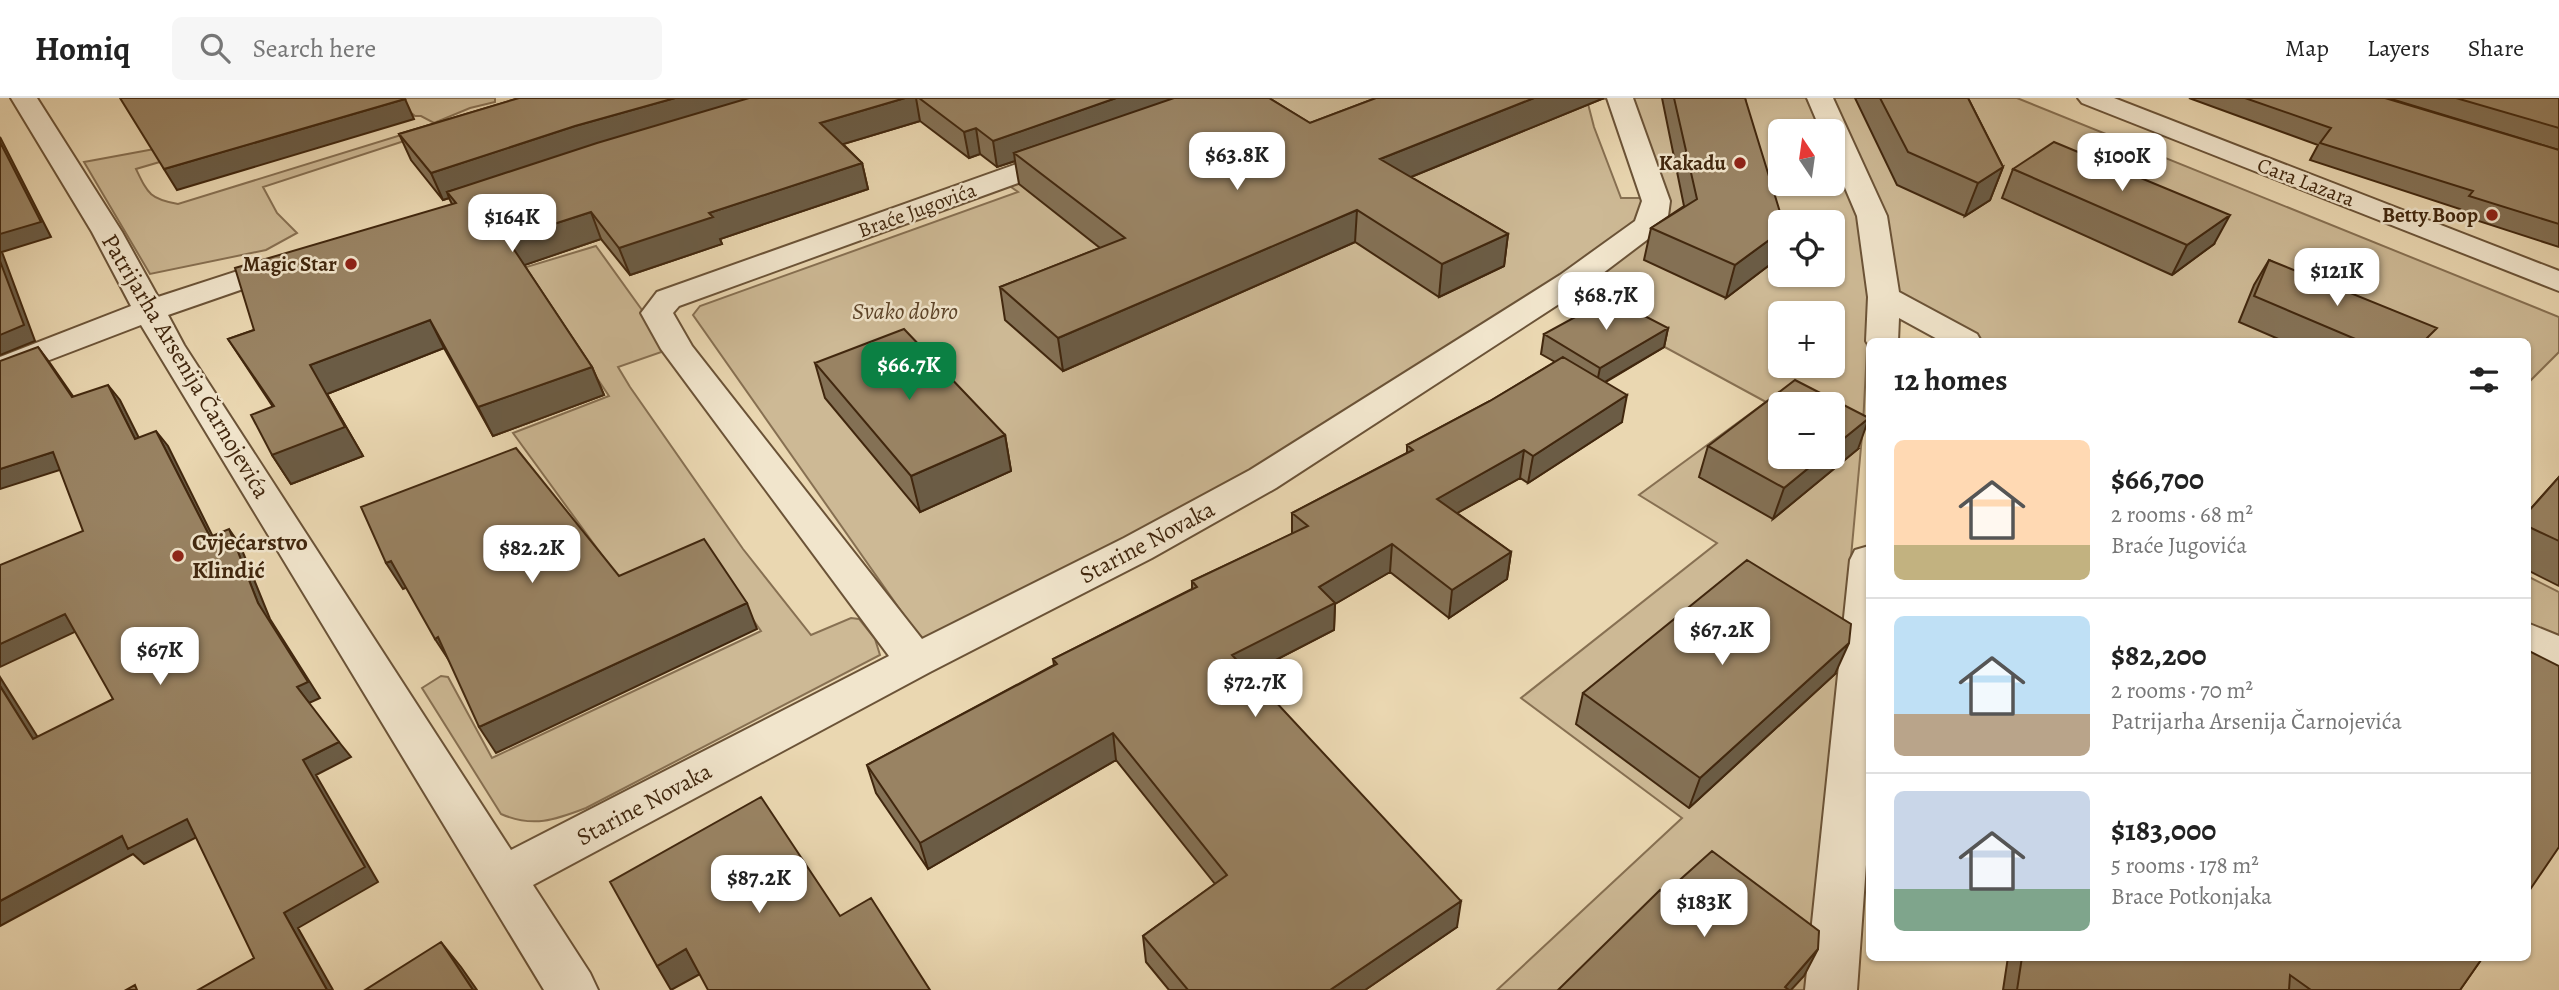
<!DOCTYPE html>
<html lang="en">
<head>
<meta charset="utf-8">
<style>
  body { margin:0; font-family:Alegreya,serif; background:#f6f6f6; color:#222; height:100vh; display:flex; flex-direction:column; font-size:26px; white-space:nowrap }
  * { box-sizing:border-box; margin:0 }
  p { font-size:23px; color:#767676 }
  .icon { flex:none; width:38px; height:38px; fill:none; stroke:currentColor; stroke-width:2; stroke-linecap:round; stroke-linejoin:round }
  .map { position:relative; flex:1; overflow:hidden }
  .sheet { position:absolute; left:1866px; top:240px; width:665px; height:623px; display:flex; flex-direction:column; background:#fff; border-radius:10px; box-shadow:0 2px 5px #0004 }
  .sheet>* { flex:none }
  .needle { width:46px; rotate:347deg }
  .buttons { position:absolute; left:1768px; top:21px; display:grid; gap:14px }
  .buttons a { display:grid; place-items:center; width:77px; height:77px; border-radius:10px; background:#fff; box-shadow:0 2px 5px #0004; font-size:35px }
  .price { position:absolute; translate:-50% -60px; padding:0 16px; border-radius:14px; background:#fff; color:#222; font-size:23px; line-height:46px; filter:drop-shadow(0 2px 4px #0008) }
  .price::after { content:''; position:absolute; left:50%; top:42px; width:21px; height:16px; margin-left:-10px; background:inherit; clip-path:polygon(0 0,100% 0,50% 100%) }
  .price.selected { background:#0b8043; color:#fff }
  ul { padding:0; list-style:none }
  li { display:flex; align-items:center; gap:21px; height:175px; padding:0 28px }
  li+li { border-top:2px solid #e0e0e0 }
  li span { display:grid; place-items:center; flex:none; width:196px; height:140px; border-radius:10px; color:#555 }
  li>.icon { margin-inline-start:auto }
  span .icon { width:84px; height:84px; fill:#fffc; stroke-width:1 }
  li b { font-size:30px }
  h2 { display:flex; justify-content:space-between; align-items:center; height:84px; padding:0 28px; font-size:30px }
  header { display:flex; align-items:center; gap:42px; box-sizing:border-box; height:98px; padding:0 35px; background:#fff; border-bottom:2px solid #e0e0e0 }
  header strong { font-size:33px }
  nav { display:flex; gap:38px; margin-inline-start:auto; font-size:24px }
  .search { width:490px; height:63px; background:#f6f6f6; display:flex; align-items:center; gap:18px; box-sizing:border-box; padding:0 24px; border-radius:10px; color:#767676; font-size:26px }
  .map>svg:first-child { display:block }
</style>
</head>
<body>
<header>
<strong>Homiq</strong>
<div class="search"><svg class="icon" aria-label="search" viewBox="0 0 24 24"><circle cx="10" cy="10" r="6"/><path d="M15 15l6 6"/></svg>Search here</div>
<nav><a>Map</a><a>Layers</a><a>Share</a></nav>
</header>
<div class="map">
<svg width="2559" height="892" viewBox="0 0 2559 892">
  <rect width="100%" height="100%" fill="#ead7b1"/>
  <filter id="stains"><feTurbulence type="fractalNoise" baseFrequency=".00286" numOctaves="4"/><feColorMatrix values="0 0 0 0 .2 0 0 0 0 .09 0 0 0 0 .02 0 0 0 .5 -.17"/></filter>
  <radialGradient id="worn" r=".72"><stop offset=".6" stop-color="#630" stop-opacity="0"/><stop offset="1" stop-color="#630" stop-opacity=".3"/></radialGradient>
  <path fill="#cdb995" stroke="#877052" stroke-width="2" fill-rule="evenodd" d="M378,0L136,71C148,96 150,101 178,106L414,33L441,31L263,89L277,115L297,135L266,152L150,176L84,64L214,40Z
    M393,0H495V4L470,10L434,25L421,18H415Z
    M1241,0H1617L1587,2L1594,29L1621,100H1650L1641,127L1261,373L927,550L693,217L700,208L1018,94L1007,86Z
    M1627,0H1806L1822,33H1780V86H1832V55L1861,116L1870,195L1863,327L1818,822L1820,892H1497L1682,720L1521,600L1717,445L1639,397L1766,304L1565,195L1648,136ZM1780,124H1832V177H1780ZM1780,215H1832V268H1780ZM1780,306H1832V359H1780Z
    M1827,0H2017L2559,219V254L2527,286V243H1980L1894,198Z
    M596,148L670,251L618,269L630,289L743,451L811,537L851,520L859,521L875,541L880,557L586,710C555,722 533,730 501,716L422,590L441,578L448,579L492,660L761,533L712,463L631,497L513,335L609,298L523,170Z
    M2527,478L2559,494V546L2527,529Z"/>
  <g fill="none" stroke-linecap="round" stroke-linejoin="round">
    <defs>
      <path id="minor" d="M11,0H37L122,134L158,199L287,157L298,160L302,166L298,172L168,217L184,247L511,752L889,558L661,251L641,215L657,194L1056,52L1066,50L1076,52L1080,58L1076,64L679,208L673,215L692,248L922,541L1124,440L1250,372L1560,177L1635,123L1642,103L1607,0H1633L1670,103L1668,118L1656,135L1582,191L1276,390L1152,460L930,574L533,787L590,875L598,892H544L141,227L0,281V259L131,208L92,134Z
        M1807,0H1833L1887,118L1899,194L1977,236L1981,243H1941L1899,220L1898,243H1869V248L1866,243L1868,199L1857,118L1832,59V33H1821Z
        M1869,448V725L1857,892H1805L1850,462L1855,452Z
        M2527,525L2559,538V573L2527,559Z"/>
      <path id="tertiary" d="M2078,0H2114L2559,173V193L2082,5Z"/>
    </defs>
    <use href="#minor" stroke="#6b5337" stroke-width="4"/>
    <use href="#tertiary" stroke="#6b5337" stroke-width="4"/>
    <use href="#minor" fill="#f1e5cc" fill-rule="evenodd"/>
    <use href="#tertiary" fill="#f1e5cc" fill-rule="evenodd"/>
  </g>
  <path fill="#847155" stroke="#41270e" stroke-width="2" d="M519,0H1269L1310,25L1376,0H1604L1411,79L1508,136L1504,168L1439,199L1355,144L1063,273L1005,222L1000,189L1100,150L1019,86L1015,63L997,69L980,56L969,60L920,23L843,46L862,65L868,91L720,141L722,146L630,177L601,141L524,167L592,269L604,297L493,338L444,250L327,296L363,358L291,386L272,357L273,309L228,241L254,232L452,106L449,100L443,102L411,62L399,36Z
    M1662,0H1745L1776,162L1726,200L1644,162L1651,130L1684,108Z
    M1855,0H1968L2003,69L1990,102L1965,118L1897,87Z
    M2189,0H2385L2559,52V149L2457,116L2460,111L2310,62L2318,47Z
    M2388,0H2559V52Z
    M2013,71L2214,146L2172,177L2002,100Z
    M2269,162L2424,243H2283L2239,224L2254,187Z
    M1668,230L1664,249L1606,284L1622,324L1528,385L1520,380L1457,415L1511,454L1507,481L1449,520L1390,474L1335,506L1334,532L1249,576L1457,829L1365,892H1169L1146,864L1143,838L1215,786L1116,662L928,771L876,695L867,667L1054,567L1053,561L1192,491V483L1292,436V415L1407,355V347L1490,303L1555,264L1541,256L1544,236Z
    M815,265L1005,337L1011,373L920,414L825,300Z
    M1708,348L1858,351L1773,421L1699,379Z
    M2559,379V488L2527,472V415Z
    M1835,576L1689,710L1576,626L1583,595Z
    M2008,859H2483L2460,892H2003Z"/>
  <path fill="#6b5c45" stroke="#41270e" stroke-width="2" d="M675,0H770L447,94L449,100L443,102L431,75L575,28Z
    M905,0H916L920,23L827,51L820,25Z
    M1116,0H1181L1014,55L1015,63L997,69L993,43Z
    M1534,0H1604L1379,92L1380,61Z
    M405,1L414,21L177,92L164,71Z
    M976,30L980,56L969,60L964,34Z
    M0,39L51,139L2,154L35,243L0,257Z
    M862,65L868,91L720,141L722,146L630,177L619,150L709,115Z
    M2003,69L1990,102L1965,118L1978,85Z
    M1357,112L1355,144L1063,273L1058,240Z
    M591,114L601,141L519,169L507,141Z
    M2230,117L2214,146L2172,177L2187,147Z
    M1780,134V148L1776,162L1726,200L1735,167Z
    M1508,136L1504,168L1439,199L1442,166Z
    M430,222L444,250L327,296L363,358L291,386L272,357L310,267Z
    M1668,230L1664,249L1596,289L1600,270Z
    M38,249L50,265L84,314L72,299Z
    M592,269L604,297L493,338L478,309Z
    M108,287L120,302L147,356L135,341Z
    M1627,297L1622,324L1528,385L1533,358Z
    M1869,320L1858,351L1773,421L1784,390L1822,359H1832V350Z
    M156,333L168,348L221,455L210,439Z
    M1005,337L1011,373L920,414L911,378Z
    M1524,352L1520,380L1434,428L1437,401Z
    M53,354L66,370L0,391V371Z
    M229,431L240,447L270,521L320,600L309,605L297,589L258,505Z
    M1392,446L1390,474L1335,506L1334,532L1233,584L1232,557L1319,489Z
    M1511,454L1507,481L1449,520L1452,492Z
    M391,463L408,489L403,491L386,465Z
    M747,505L757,531L496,655L479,629Z
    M65,516L79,532L0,569V546Z
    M438,539L452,567L435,541Z
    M1849,545L1835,576L1689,710L1700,680Z
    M0,579L49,657L33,641L0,588Z
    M1113,635L1116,662L928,771L920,745Z
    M339,644L351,659L316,677L378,784L298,830L333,892H327L284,815L303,662Z
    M187,721L201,737L144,766L133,756L0,828V803L122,738Z
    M1461,803L1457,829L1365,892H1330Z
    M441,844L461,869L477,892H473Z
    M686,851L700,876L671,892L657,868Z
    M1818,851L1804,878L1791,892H1783L1785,889Z"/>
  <path fill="#998363" stroke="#41270e" stroke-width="2" d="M120,0H404L405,1L164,71Z
    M519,0H675L575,28L431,75L399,36Z
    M749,0H905L820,25L862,65L709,115L713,119L619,150L591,114L507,141L592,269L478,309L430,222L310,267L345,329L272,357L251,317L274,308L228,241L254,232L235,170L456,105L447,94L597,45Z
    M919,0H1116L993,43L976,30L964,34Z
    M1174,0H1269L1310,25L1376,0H1534L1380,61L1508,136L1442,166L1357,112L1058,240L1000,189L1125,140L1014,55Z
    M1674,0H1745L1783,124H1780V134L1735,167L1651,130L1697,101Z
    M1880,0H1968L2003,69L1978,85L1908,54Z
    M2245,0H2385L2559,52V126L2469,98L2473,93L2320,45L2331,30Z
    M2456,0H2559V30Z
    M0,44L41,124L0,136Z
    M2054,44L2230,117L2187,147L2013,71Z
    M2269,162L2437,230L2424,243H2360L2254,198Z
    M0,163L24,227L0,237Z
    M1610,200L1668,230L1600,270L1544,236Z
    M904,231L1005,337L911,378L815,265Z
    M38,249L72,299L108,287L135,341L156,333L210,439L229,431L258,505L308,584L297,589L339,644L303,662L365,769L284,815L327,892H198L254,860L187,721L128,751L122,738L0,803V588L33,641L113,601L65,516L0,546V467L83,433L53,354L0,371V263Z
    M1563,259L1627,297L1533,358L1524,352L1437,401L1511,454L1452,492L1392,446L1319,489L1335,505L1232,557L1461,803L1330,892H1188L1143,838L1227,777L1113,635L920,745L867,667L1057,566L1053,561L1197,489L1192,483L1308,428L1292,415L1413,352L1407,347L1490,303Z
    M1795,282L1869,320L1832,350V306H1780V359H1822L1784,390L1708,348Z
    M516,350L619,478L704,441L747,505L479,629L438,539L435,541L391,463L386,465L361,409Z
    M2559,379V443L2527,428V415Z
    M1747,462L1851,526L1849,545L1700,680L1583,595Z
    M2527,552L2559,568V749L2527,796Z
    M761,699L840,818L871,800L930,892H708L686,851L657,868L610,784Z
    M1712,753L1819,833L1818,851L1785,889L1789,892H1558L1660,792L1664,796Z
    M441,844L473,892H365Z
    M2022,859H2483L2460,892H2311L2290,877L2289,892H2017Z
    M135,887L137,892H126Z"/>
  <g fill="#8f2418" stroke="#f1e5cc" stroke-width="2.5">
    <circle cx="1740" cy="65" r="7"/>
    <circle cx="2492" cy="117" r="7"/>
    <circle cx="351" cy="166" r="7"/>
    <circle cx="178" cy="458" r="7"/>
  </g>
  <g text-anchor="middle" stroke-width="5" stroke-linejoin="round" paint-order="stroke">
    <g font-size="21" font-weight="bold" fill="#41270e" stroke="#f1e5cc" text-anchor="end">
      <text x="1726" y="72">Kakadu</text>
      <text x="2478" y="124">Betty Boop</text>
      <text x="337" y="173">Magic Star</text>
    </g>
    <g font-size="21" fill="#41270e" stroke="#f1e5cc">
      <text transform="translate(2306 84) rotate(21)" y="7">Cara Lazara</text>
      <text transform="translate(917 112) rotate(-20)" y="7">Braće Jugovića</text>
    </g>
    <g font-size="24" font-style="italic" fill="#5d4429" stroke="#f1e5cc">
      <text x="905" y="221">Svako dobro</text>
    </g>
    <g font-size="24" fill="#41270e" stroke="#f1e5cc">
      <text transform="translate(186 268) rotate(59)" y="8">Patrijarha Arsenija Čarnojevića</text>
      <text transform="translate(1147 444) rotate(-28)" y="8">Starine Novaka</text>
      <text transform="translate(644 706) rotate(-28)" y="8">Starine Novaka</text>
    </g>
    <g font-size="24" font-weight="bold" fill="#41270e" stroke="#f1e5cc" text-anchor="start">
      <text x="192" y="452">Cvjećarstvo<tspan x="192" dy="28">Klindić</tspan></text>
    </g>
  </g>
  <rect width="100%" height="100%" filter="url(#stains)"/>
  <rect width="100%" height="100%" fill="url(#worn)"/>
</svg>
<div class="buttons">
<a><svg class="needle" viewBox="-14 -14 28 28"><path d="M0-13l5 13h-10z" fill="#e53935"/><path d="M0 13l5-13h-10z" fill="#767676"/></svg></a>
<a><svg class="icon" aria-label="locate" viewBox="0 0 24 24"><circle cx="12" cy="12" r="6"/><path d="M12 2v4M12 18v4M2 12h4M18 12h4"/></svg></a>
<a>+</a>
<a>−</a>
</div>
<b class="price" style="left:1237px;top:94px">$63.8K</b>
<b class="price" style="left:2122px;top:95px">$100K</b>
<b class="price" style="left:512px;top:156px">$164K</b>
<b class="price" style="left:2337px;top:210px">$121K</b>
<b class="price" style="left:1606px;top:234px">$68.7K</b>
<b class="price selected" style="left:909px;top:304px">$66.7K</b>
<b class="price" style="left:532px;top:487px">$82.2K</b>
<b class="price" style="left:1722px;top:569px">$67.2K</b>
<b class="price" style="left:160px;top:589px">$67K</b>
<b class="price" style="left:1255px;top:621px">$72.7K</b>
<b class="price" style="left:759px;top:817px">$87.2K</b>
<b class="price" style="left:1704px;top:841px">$183K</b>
<section class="sheet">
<h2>12 homes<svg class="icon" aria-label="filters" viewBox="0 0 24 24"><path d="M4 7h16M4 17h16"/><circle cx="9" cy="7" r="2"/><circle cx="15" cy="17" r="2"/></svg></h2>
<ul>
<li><span style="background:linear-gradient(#ffd9b3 75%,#c2b280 0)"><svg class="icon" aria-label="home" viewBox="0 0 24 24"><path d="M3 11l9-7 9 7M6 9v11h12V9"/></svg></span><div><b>$66,700</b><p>2 rooms · 68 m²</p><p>Braće Jugovića</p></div></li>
<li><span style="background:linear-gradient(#bfe0f5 70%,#b9a48a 0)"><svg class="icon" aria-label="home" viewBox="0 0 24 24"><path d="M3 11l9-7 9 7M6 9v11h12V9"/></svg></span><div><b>$82,200</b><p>2 rooms · 70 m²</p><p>Patrijarha Arsenija Čarnojevića</p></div></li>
<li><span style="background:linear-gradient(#c9d6e8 70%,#7fa58c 0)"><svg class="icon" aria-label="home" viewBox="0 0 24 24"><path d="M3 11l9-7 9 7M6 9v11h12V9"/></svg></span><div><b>$183,000</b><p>5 rooms · 178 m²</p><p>Brace Potkonjaka</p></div></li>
</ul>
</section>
</div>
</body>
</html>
